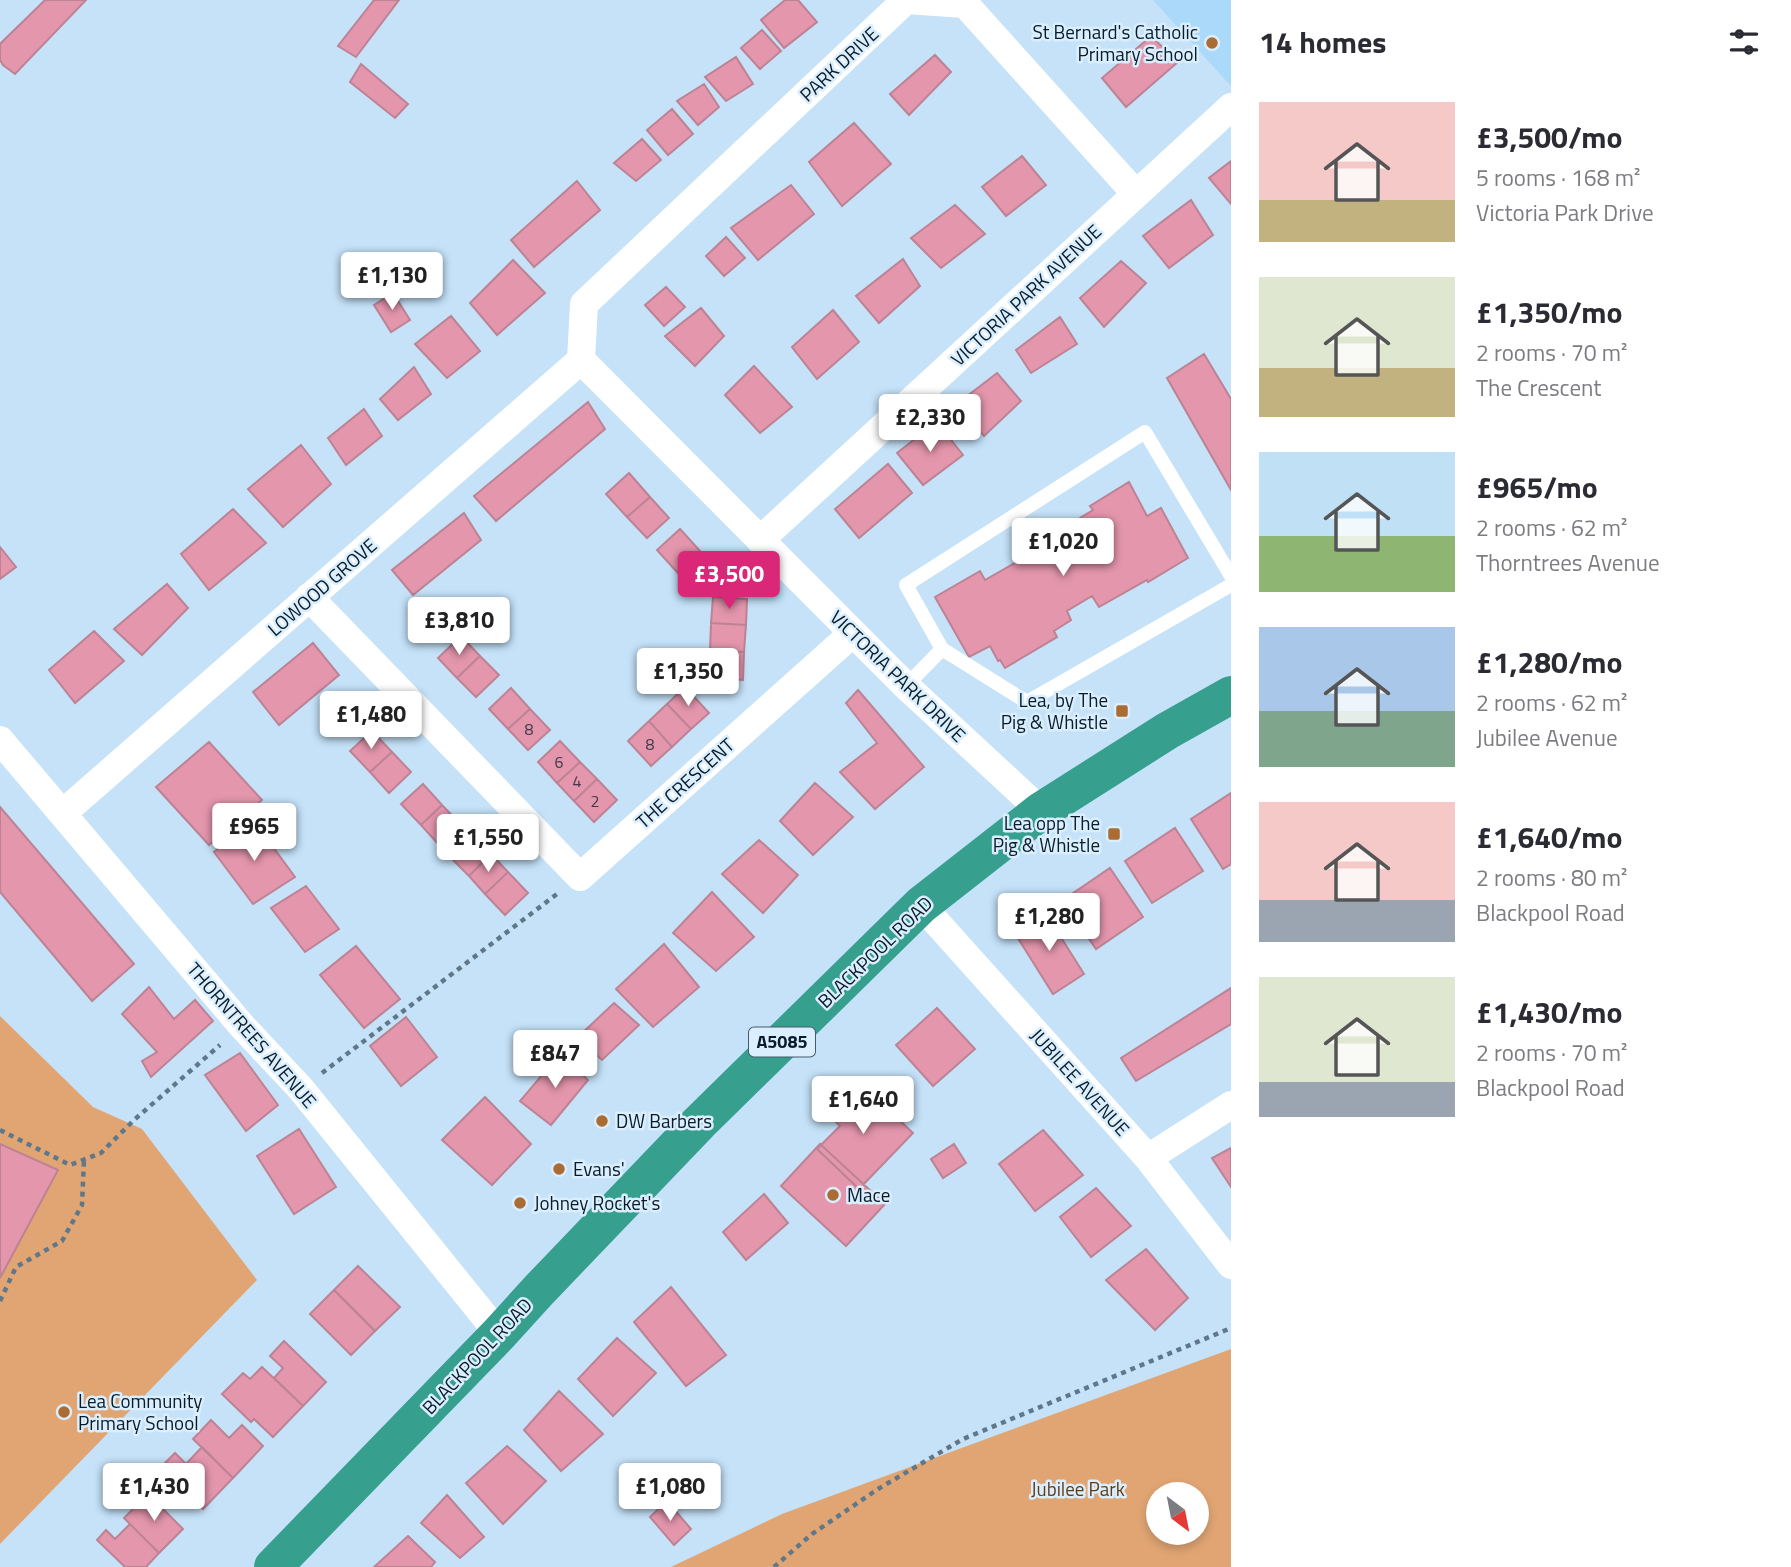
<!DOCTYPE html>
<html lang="en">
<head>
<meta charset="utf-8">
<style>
  body { margin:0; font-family:"Titillium Web",sans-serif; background:#f7f7f7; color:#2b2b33; height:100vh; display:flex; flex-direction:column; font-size:26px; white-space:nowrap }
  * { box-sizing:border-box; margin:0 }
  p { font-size:23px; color:#7c7c81 }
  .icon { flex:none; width:38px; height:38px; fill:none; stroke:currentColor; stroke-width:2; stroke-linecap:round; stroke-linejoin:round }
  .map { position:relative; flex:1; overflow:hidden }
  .details { display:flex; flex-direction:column; background:#fff; width:560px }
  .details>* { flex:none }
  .needle { width:46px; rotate:148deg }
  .fabs { position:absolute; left:1146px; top:1482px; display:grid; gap:14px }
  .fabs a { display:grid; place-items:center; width:63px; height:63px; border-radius:50%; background:#fff; box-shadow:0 4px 10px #0003; font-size:35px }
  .price { position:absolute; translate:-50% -60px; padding:0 16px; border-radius:7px; background:#fff; color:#222; font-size:23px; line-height:46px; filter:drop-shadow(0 2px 4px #0008) }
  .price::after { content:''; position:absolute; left:50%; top:42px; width:21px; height:16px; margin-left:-10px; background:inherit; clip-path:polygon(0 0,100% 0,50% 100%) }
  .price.current { background:#db2777; color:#fff }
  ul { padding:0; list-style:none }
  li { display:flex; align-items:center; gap:21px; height:175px; padding:0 28px }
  li span { display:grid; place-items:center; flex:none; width:196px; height:140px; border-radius:0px; color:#555 }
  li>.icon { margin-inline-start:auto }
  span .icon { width:84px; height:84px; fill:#fffc; stroke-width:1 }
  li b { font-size:30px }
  h2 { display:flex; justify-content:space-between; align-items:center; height:84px; padding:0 28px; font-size:30px }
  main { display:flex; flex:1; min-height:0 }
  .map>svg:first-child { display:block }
</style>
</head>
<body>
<main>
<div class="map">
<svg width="1231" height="1567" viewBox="0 0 1231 1567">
  <rect width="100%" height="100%" fill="#c5e2f9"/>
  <path fill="#abd9fa" d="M1153,0H1231V86Z"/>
  <path fill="#e1a573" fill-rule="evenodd" d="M0,1016L93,1107L142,1129L257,1280L0,1544V1278L57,1170L0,1144Z
    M1231,1349V1567H671L782,1514ZM1158,1494H1197V1533H1158Z"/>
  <path fill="#e496ad" stroke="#bc8394" stroke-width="2" d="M45,0H86L15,74L3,65L0,60V44Z
    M374,0H399L356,57L338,46Z
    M785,0H798L817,22L784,48L761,20Z
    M762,30L781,51L760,69L741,48Z
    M1151,36L1178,62L1126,107L1102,78Z
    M935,55L951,72L909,115L890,94Z
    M736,57L753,84L726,101L705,77Z
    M361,64L408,104L395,118L350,82Z
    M704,84L719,107L698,125L677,101Z
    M672,109L693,134L668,155L647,130Z
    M854,123L891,164L842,206L809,162Z
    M642,139L661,160L636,181L614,163Z
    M1022,156L1046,185L1006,216L982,187Z
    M1231,161V204L1209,178Z
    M577,181L600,210L534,267L511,240Z
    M791,185L814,214L758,260L731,228Z
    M1191,200L1213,235L1169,268L1143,236Z
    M955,205L985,234L941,268L911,238Z
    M726,237L745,258L724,276L706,256Z
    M903,259L920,286L879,323L856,296Z
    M513,260L545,293L497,335L470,303Z
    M1121,261L1146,283L1104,327L1080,298Z
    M666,287L685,307L664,326L645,305Z
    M393,293L410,320L391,332L374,305Z
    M701,308L724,336L695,366L665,336Z
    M833,310L859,342L817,379L792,347Z
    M451,316L480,351L447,378L415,344Z
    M1060,317L1077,344L1031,373L1016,350Z
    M1204,354L1231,399V490L1167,378Z
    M754,366L792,407L760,433L725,395Z
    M414,367L431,394L398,420L380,399Z
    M997,373L1021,401L984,436L957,404Z
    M588,402L605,429L496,521L474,496Z
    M364,409L382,436L346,465L328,438Z
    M937,422L963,455L923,485L897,453Z
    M301,445L331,484L283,527L248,489Z
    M888,464L912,493L859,538L835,509Z
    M629,473L650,497L627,517L606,494Z
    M1129,482L1147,516L1161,508L1188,558L1148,582L1147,580L1099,607L1092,596L1067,611L1071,620L1054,631L1057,637L1005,668L1000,660L998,661L990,646L969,657L935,597L980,571L985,580L1055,540L1052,535L1093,510L1090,506Z
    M650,497L669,518L647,538L627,517Z
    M233,509L266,543L209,590L181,554Z
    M464,513L481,540L413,595L392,570Z
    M680,529L700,551L677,572L657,550Z
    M0,547L16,567L0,579Z
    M700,551L720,573L697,594L677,572Z
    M167,584L188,608L142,655L114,629Z
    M713,597L747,599L746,625L711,623Z
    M711,623L746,625L744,652L710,651Z
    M94,631L124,661L75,703L49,670Z
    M461,636L480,656L457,678L438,658Z
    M313,643L339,675L279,725L253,692Z
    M710,651L744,652L743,680L709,678Z
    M480,656L499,675L476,697L457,678Z
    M685,687L709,713L691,729L667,704Z
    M511,688L530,709L508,729L489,709Z
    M858,690L924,767L875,809L840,772L877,743L846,703Z
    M667,704L691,729L672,747L649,721Z
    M530,709L550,730L528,750L508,729Z
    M649,721L672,747L651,766L628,741Z
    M372,731L392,752L370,772L350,751Z
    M560,741L580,762L557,783L538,762Z
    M209,742L262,800L209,845L156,787Z
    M392,752L411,772L389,793L370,772Z
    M580,762L597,779L574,801L557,783Z
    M597,779L617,800L594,822L574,801Z
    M815,783L853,817L813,855L780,821Z
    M423,784L442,805L421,825L401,804Z
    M1231,793V864L1223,869L1191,819Z
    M442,805L462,826L440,846L421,825Z
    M0,807L134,964L92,1001L0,892Z
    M254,821L295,877L253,904L214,852Z
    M1175,828L1203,871L1152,903L1125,861Z
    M472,834L491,854L469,876L449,856Z
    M759,840L798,875L763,913L722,874Z
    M491,854L508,872L485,894L469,876Z
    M1110,868L1143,917L1096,949L1063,900Z
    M508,872L528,893L505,915L485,894Z
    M306,886L339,929L305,952L271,908Z
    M712,892L754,937L716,971L673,933Z
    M1045,912L1084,974L1053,994L1014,932Z
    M664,944L699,987L653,1027L616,989Z
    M356,946L400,999L364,1028L320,975Z
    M149,987L174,1019L195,1000L213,1021L151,1077L142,1061L157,1052L122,1014Z
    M1231,988V1024L1136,1081L1121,1058Z
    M614,1003L639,1025L602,1060L577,1038Z
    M937,1008L975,1049L933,1086L896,1045Z
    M406,1017L437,1057L401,1086L370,1046Z
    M240,1053L278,1105L246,1131L205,1075Z
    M560,1054L588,1080L551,1125L520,1101Z
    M859,1082L913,1133L859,1189L817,1149L840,1126L828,1114Z
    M485,1097L531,1144L492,1185L442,1140Z
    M299,1129L336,1187L294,1214L257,1156Z
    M1043,1130L1083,1175L1035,1211L999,1164Z
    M0,1144L58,1170L0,1278Z
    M820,1144L885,1204L846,1246L781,1186Z
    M954,1144L966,1163L943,1178L931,1159Z
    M1231,1148V1187L1212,1158Z
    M1096,1188L1131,1226L1091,1257L1060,1217Z
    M764,1194L788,1223L746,1260L723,1232Z
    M1146,1249L1188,1298L1155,1330L1106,1280Z
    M358,1266L400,1307L375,1331L334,1290Z
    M671,1287L726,1355L686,1386L634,1322Z
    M334,1290L375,1331L351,1355L310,1314Z
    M617,1338L656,1373L613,1416L578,1379Z
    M284,1341L326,1382L303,1406L274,1378L283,1368L270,1356Z
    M262,1367L303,1406L273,1437L254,1419L251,1422L222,1394L243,1373L250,1379Z
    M559,1391L603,1434L561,1471L524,1430Z
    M211,1420L229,1438L242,1425L263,1446L233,1478L193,1439Z
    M507,1446L546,1481L503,1524L466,1483Z
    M202,1447L233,1478L203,1509L160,1468L175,1453L186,1464Z
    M148,1494L183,1529L159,1553L124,1518Z
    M447,1495L484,1537L460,1558L421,1523Z
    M667,1501L691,1529L674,1545L650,1517Z
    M130,1524L159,1553L146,1567H125L97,1540L106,1530L115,1539Z
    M408,1536L435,1562L431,1567H374Z"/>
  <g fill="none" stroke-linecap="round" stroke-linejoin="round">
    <path stroke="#5f7789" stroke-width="4.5" stroke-dasharray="5 5" stroke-linecap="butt" d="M322,1073L557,894
      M0,1130L70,1165L101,1153L134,1120L220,1045
      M0,1301L16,1267L62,1241L82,1205L84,1160
      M774,1567L812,1534L878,1489L963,1439L1231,1328"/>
    <path stroke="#fff" stroke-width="14" d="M1231,576L1145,432L906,585L942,649L1027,702L1231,585
      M906,686L942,649"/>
    <path stroke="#fff" stroke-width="28" d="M581,360L584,304L906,0L965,4L1136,194
      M581,360L906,686L1041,811
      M760,540L1231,107
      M309,597L580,877L853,633
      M0,740L242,1026L301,1089L499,1334
      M63,813L581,360
      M921,905L1148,1158L1231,1265
      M1148,1158L1231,1105"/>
    <path stroke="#379f8e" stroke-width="38" d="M273,1567L499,1334L539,1290L699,1123L921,905L1041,811L1167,731L1231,695"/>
  </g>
  <g fill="#ab6c33" stroke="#daeefd" stroke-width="2.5">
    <circle cx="1212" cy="43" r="7"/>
    <rect x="1115" y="704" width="14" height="14" rx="3.5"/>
    <rect x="1107" y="827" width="14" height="14" rx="3.5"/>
    <circle cx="602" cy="1121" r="7"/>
    <circle cx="559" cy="1169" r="7"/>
    <circle cx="833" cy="1195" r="7"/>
    <circle cx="520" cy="1203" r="7"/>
    <circle cx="64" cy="1412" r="7"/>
  </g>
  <g text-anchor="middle" stroke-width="5" stroke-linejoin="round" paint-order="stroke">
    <g font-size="16" fill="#3f3a4a">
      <text x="529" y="735">8</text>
      <text x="650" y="750">8</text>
      <text x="559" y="768">6</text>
      <text x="577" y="787">4</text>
      <text x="595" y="807">2</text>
    </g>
    <rect fill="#daeefd" stroke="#475b69" stroke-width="2" x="749" y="1027.5" width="66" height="29" rx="5"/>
    <g font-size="18" font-weight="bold" fill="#081c29">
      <text x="782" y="1048">A5085</text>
    </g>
    <g font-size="19" fill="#081c29" stroke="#daeefd" text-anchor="start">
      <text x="1198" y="39" text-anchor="end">St Bernard's Catholic<tspan x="1198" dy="22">Primary School</tspan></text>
      <text x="1108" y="707" text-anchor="end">Lea, by The<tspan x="1108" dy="22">Pig &amp; Whistle</tspan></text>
      <text x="1100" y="830" text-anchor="end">Lea opp The<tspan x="1100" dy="22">Pig &amp; Whistle</tspan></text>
      <text x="616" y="1128">DW Barbers</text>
      <text x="573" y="1176">Evans'</text>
      <text x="847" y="1202">Mace</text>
      <text x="534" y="1210">Johney Rocket's</text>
      <text x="78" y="1408">Lea Community<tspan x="78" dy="22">Primary School</tspan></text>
    </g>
    <g font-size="19" fill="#081c29" stroke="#daeefd">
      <text transform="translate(839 64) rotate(-43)" y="7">PARK DRIVE</text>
      <text transform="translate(1026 295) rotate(-43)" y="7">VICTORIA PARK AVENUE</text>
      <text transform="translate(322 587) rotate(-41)" y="7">LOWOOD GROVE</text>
      <text transform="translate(898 676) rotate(44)" y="7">VICTORIA PARK DRIVE</text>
      <text transform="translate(685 783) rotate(-42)" y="7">THE CRESCENT</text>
      <text transform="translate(875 952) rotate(-44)" y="7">BLACKPOOL ROAD</text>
      <text transform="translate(252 1035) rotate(49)" y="7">THORNTREES AVENUE</text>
      <text transform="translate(1080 1082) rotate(48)" y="7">JUBILEE AVENUE</text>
      <text transform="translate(477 1356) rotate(-47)" y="7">BLACKPOOL ROAD</text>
    </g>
    <g font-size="19" fill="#643b15" stroke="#daeefd">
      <text x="1078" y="1496">Jubilee Park</text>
    </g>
  </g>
</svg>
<div class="fabs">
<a><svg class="needle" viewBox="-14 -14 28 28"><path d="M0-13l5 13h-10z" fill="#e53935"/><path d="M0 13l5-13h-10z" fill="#7c7c81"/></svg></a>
</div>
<b class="price" style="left:392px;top:312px">£1,130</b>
<b class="price" style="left:930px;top:454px">£2,330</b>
<b class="price" style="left:1063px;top:578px">£1,020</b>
<b class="price current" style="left:729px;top:611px">£3,500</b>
<b class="price" style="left:459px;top:657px">£3,810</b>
<b class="price" style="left:688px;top:708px">£1,350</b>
<b class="price" style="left:371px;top:751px">£1,480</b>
<b class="price" style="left:254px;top:863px">£965</b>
<b class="price" style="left:488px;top:874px">£1,550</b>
<b class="price" style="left:1049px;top:953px">£1,280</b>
<b class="price" style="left:555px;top:1090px">£847</b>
<b class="price" style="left:863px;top:1136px">£1,640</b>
<b class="price" style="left:154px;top:1523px">£1,430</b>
<b class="price" style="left:670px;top:1523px">£1,080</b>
</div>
<section class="details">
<h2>14 homes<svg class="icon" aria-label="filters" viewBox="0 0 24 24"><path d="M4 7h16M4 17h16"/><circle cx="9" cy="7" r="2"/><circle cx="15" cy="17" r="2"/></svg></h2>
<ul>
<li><span style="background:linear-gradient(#f6c9c9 70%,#c2b280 0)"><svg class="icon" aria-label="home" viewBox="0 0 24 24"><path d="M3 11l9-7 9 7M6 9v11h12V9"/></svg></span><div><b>£3,500/mo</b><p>5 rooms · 168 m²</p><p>Victoria Park Drive</p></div></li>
<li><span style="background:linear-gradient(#dfe7d0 65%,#c2b280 0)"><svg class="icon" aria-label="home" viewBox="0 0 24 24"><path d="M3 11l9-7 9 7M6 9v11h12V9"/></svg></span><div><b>£1,350/mo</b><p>2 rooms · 70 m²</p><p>The Crescent</p></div></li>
<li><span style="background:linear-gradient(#bfe0f5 60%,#8fb573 0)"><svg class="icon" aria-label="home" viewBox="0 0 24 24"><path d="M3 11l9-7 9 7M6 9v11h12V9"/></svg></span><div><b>£965/mo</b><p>2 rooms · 62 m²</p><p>Thorntrees Avenue</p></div></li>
<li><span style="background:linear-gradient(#a9c7e8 60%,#7fa58c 0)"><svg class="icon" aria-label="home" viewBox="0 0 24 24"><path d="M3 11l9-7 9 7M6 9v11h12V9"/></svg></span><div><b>£1,280/mo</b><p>2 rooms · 62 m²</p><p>Jubilee Avenue</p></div></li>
<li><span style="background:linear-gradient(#f6c9c9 70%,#9aa5b1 0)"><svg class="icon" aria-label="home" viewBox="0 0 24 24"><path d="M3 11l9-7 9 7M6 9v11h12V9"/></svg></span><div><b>£1,640/mo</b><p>2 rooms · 80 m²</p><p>Blackpool Road</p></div></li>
<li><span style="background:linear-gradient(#dfe7d0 75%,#9aa5b1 0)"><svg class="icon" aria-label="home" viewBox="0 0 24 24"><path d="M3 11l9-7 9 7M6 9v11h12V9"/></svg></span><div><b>£1,430/mo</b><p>2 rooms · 70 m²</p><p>Blackpool Road</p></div></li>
</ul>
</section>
</main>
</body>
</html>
